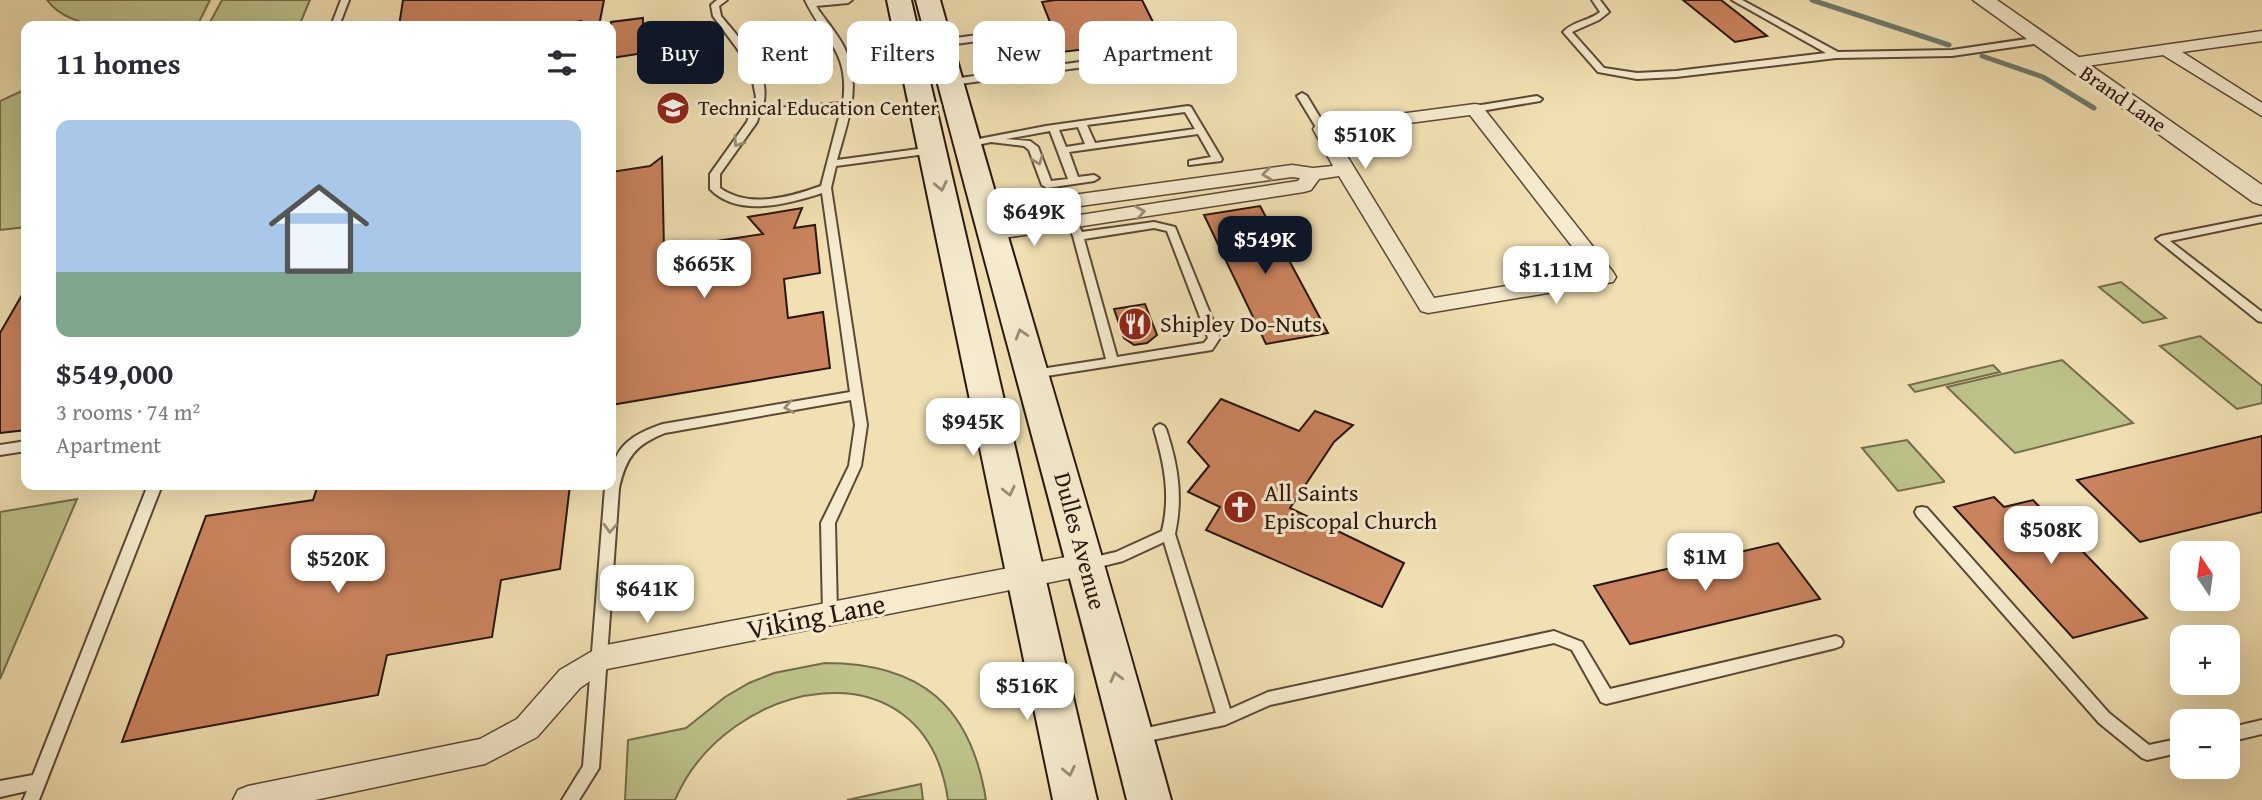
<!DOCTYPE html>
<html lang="en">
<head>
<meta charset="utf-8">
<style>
  body { margin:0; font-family:"Gentium Book Plus",serif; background:#f2f2f3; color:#2b2b33; height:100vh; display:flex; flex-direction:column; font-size:26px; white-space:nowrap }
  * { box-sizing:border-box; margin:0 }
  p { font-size:23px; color:#7c7c81 }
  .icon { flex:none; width:38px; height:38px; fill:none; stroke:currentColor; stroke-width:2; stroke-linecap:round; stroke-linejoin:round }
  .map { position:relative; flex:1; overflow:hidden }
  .details { position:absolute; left:21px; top:21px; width:595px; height:469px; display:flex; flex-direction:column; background:#fff; border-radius:14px; box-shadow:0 7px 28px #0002 }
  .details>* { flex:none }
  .guide { position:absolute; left:637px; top:21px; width:665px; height:63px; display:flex; gap:14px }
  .needle { width:46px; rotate:347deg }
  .tools { position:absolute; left:2170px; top:541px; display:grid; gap:14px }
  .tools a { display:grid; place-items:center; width:70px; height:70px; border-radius:14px; background:#fff; box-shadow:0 7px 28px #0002; font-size:35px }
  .price { position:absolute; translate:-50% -60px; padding:0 16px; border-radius:14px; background:#fff; color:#222; font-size:23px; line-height:46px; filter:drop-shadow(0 2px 4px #0008) }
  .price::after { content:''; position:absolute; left:50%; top:42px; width:21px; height:16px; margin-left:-10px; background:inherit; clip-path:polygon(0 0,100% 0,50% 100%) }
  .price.active { background:#111827; color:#fff }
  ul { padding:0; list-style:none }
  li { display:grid; align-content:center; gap:14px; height:371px; padding:0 35px }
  li span { display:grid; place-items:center; height:217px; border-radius:14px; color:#555 }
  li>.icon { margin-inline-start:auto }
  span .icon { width:126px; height:126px; fill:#fffc; stroke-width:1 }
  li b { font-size:30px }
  h2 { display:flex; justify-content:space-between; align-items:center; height:84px; padding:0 35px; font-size:30px }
  .tag { padding:0 24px; border-radius:14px; background:#fff; box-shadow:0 7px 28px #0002; font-size:24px; line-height:63px }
  .tag.active { background:#111827; color:#fff }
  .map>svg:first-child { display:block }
</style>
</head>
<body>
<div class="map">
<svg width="2262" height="800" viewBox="0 0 2262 800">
  <rect width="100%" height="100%" fill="#f1e0b3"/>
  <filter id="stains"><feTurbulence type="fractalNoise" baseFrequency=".00286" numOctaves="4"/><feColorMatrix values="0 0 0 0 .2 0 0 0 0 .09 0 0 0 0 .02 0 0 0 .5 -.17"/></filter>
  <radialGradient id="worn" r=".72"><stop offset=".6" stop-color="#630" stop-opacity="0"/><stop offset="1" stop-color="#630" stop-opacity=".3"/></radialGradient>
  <path fill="#bdc18a" stroke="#746c4c" stroke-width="2" d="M47,0H210L198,24C156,28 74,38 47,0Z
    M222,0H310L299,26H208Z
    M26,89V227L0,230V101Z
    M2121,282L2166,318L2143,323L2099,287Z
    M2200,336L2262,386V403L2237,409L2160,346Z
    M2062,360L2133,423L2015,453L1947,387Z
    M1993,365L2000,372L1915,392L1909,385Z
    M1907,440L1944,481V482L1898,491L1862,448Z
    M77,499L0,679V512Z
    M825,663C921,663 971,706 986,800H948C925,638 727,678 675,800H625L628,740L686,728L725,697L749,683L774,673Z
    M921,784L923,800H847Z"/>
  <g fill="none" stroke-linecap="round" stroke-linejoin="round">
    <path stroke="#6e7a6b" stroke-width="5" d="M1812,0L1949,45
      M1982,56L2043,77L2094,108"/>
  </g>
  <path fill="#ca835e" stroke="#2a160d" stroke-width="2" d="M403,0H604L599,26H580L581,21L553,26H399Z
    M1055,0H1142L1162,40L1138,43L1129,23L1087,28L1095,48L1062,52L1042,2Z
    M1683,0H1721L1767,36L1735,42Z
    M643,18V25L652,24L651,52L611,58V22Z
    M662,157L664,249L763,234L748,217L802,208L794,228L815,225L820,273L784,279L788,318L823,312L830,368L611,405V172L650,166Z
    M1260,206L1328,333L1266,344L1204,215Z
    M26,288V430L0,433V333Z
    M1145,304L1157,335L1147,343L1134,345L1124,338L1114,309Z
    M1221,399L1299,431L1315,411L1353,425L1334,442L1290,508L1404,563L1382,607L1206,530L1220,507L1188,492L1209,466L1188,442Z
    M2262,436V512L2140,542L2077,480Z
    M318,485H570L560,569L501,580L492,637L387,655L378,695L122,742L206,516L313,500Z
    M1994,497L2004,507L2033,500L2147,618L2073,638L1954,507Z
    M1778,543L1820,599L1630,644L1594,586Z"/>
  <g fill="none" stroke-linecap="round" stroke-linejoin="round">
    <defs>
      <path id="service" d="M341,0H349L339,26H331Z
        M717,0H727L719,6L721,16C742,42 774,73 762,109L843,103C850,51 825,42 805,0H852L848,3L816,6C825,20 837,33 844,47C863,85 847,123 837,160L933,147L938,150L933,153L836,166L831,188L867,425L861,466L835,523L837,613L835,617L830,619L825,617L823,613L821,523L849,466L855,425L851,400L665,433C635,445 626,457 619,488L599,768L579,800H562L583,766L605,488L606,485H611C611,448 630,435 663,424L850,392L822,193C788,204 738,218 710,189V174L747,122L756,97L750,66L713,16L711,5ZM841,109L821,186C790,197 749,209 720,188V174L757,122L759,115Z
        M1592,0H1600L1609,12L1599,20L1572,32L1604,68L1637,73L1676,71L1826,53L1732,0H1742L1838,52L1952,50L2040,37L2044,40L2040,43L1952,56L1836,58L1676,77L1637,79L1598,72L1563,32C1573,21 1589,21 1600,12Z
        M1024,29L1041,35L1046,47L1045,49H1039L1034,39L1023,35L940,46L936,43L940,40Z
        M1163,51L1166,52V56L952,85L947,82L952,79Z
        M1302,93L1307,96L1327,129L1325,131L1322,132L1317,129L1297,96Z
        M1537,96L1542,99L1540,101L1475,112L1470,109L1475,106Z
        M1188,106L1191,107L1222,159L1221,161L1189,165V161L1211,157L1198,134L1069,152L1078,177L1094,175L1099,178L1094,181L1047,188L1042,185L1029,150L1024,146L991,142L968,147L963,144L968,141L1046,126ZM1185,112L1195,129L1095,143L1087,125ZM1078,127L1085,144L1066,147L1059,130ZM1050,131L1068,179L1051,181L1038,147L1030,141L1006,139Z
        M2262,216V222L2170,241L2262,312V322L2258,321L2156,239L2161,236Z
        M1072,219L1076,220L1082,232L1154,222L1175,227L1220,338L1212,350L1034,378L1030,377L1028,374L1034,370L1106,359L1073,236L1067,222ZM1154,228L1167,231L1208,338L1204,343L1117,357L1084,239Z
        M1160,424L1164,426L1166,429C1178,465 1183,497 1175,534L1230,709L1268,692L1554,631L1582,642L1610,689L1836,636L1841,638L1843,642L1841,646L1836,648L1606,704L1601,702L1572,650L1554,643L1270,705L1225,725L1138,743L1133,741L1130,736L1133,731L1216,713L1164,542L1123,561L1087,570L1082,568L1080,564L1082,560L1116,552L1162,531C1171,495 1164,463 1154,429L1156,426Z
        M26,441V451L0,455V445Z
        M148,485H162L39,800H23L27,791L0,797V781L33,775Z
        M1922,507L1927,508L2109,713L2149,745L2182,738V752L2147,760L2142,758L2099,723L1917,516L1915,512L1917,508Z
        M2262,720V734L2228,742V728Z"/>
      <path id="minor" d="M2262,31V41L2182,52L2262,103V116L2163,55L2073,68L2065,63L2073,58Z
        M1475,104L1481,105L1613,272L1616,277L1613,282L1428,313L1421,311L1339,176L1319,179L1311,190L1304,192L991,240L984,238L981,234L984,230L1298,181L1300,178L1292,177L985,219L978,217L975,213L978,209L985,207L1292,165L1313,168L1333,166L1313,129L1316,125ZM1470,115L1592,272L1434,298L1333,133Z
        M1087,553L1096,557L1100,564L1096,571L1087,575L607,669L580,688L537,737L485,764L315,800H233L238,790L248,786L480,739L517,719L560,670L601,646Z"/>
      <path id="tertiary" d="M1973,0H1997L2262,185V205L2253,202Z"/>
      <path id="secondary" d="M887,0H911L1097,800H1053Z
        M916,0H940C1015,267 1097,532 1171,800H1127C1060,532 985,267 916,0Z"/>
    </defs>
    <use href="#service" stroke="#5c4836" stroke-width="4"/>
    <use href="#minor" stroke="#5c4836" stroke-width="3"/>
    <use href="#tertiary" stroke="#5c4836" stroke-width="3"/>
    <use href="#secondary" stroke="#2a160d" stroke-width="4"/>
    <use href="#service" fill="#f6ebce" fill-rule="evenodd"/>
    <use href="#minor" fill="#f6ebce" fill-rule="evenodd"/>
    <use href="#tertiary" fill="#f6ebce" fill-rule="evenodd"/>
    <use href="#secondary" fill="#f6ebce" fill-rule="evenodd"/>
  </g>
  <defs><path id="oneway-chevron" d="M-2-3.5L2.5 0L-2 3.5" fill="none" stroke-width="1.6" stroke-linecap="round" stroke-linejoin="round" transform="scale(1.75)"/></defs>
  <g stroke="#9a8b77">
    <use href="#oneway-chevron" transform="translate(738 142) rotate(125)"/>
    <use href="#oneway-chevron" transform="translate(1038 160) rotate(69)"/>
    <use href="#oneway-chevron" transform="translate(1267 174) rotate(172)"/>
    <use href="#oneway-chevron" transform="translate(941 186) rotate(78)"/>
    <use href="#oneway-chevron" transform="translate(1140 212) rotate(-9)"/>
    <use href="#oneway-chevron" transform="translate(1021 334) rotate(-107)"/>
    <use href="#oneway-chevron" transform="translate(789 407) rotate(170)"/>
    <use href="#oneway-chevron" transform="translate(1009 491) rotate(77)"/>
    <use href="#oneway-chevron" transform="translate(610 528) rotate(93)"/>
    <use href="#oneway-chevron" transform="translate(1116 677) rotate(-104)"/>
    <use href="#oneway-chevron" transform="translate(1069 771) rotate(78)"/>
  </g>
  <defs>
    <symbol id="school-disc" viewBox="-11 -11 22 22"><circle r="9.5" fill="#8f2418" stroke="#f6ebce"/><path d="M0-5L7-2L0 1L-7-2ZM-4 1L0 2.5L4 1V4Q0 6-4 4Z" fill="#fff"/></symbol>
    <symbol id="restaurant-disc" viewBox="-11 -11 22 22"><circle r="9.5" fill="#8f2418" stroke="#f6ebce"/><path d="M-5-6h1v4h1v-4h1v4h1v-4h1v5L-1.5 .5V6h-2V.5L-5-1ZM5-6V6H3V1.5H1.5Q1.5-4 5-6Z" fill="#fff"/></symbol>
    <symbol id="church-disc" viewBox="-11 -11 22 22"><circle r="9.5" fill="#8f2418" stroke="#f6ebce"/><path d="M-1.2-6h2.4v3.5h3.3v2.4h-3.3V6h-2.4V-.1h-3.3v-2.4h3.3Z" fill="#fff"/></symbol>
  </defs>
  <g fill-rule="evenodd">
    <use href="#school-disc" x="654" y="89" width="38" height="38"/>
    <use href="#restaurant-disc" x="1116" y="305" width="38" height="38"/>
    <use href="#church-disc" x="1221" y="488" width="38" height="38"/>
  </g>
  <g text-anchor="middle" stroke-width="6" stroke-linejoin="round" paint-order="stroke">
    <g font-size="21" fill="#2a160d" stroke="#f6ebce">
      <text transform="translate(2123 99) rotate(35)" y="7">Brand Lane</text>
    </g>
    <g font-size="21" fill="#2a160d" stroke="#f6ebce" text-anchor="start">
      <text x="698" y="115">Technical Education Center</text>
    </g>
    <g font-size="24" fill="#2a160d" stroke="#f6ebce" text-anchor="start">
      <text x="1160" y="332">Shipley Do-Nuts</text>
      <text x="1264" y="501">All Saints<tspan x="1264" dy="28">Episcopal Church</tspan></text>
    </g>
    <g font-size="24" fill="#2a160d" stroke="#f6ebce">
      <text transform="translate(1080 541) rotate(75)" y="8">Dulles Avenue</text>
    </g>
    <g font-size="28" fill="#2a160d" stroke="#f6ebce">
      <text transform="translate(816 616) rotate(-11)" y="10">Viking Lane</text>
    </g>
  </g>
  <rect width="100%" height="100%" filter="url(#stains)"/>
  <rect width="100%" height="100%" fill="url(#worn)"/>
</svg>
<div class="tools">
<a><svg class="needle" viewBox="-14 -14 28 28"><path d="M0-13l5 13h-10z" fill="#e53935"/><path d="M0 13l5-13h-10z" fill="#7c7c81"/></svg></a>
<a>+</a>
<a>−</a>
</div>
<b class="price" style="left:1365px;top:171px">$510K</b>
<b class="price" style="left:1034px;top:248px">$649K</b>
<b class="price active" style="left:1265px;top:276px">$549K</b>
<b class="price" style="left:704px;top:300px">$665K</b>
<b class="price" style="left:1556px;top:306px">$1.11M</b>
<b class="price" style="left:973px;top:458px">$945K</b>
<b class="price" style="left:2051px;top:566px">$508K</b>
<b class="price" style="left:1705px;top:593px">$1M</b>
<b class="price" style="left:338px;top:595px">$520K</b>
<b class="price" style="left:647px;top:625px">$641K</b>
<b class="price" style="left:1027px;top:722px">$516K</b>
<div class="guide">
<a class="tag active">Buy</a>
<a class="tag">Rent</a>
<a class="tag">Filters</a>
<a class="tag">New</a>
<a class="tag">Apartment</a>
</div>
<section class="details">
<h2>11 homes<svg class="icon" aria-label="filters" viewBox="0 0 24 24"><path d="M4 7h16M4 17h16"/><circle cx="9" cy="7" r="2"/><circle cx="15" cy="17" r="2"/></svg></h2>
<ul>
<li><span style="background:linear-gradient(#a9c7e8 70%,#7fa58c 0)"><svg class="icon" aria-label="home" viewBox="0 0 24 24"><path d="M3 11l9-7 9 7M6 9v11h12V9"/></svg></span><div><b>$549,000</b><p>3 rooms · 74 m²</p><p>Apartment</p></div></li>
</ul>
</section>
</div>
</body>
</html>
